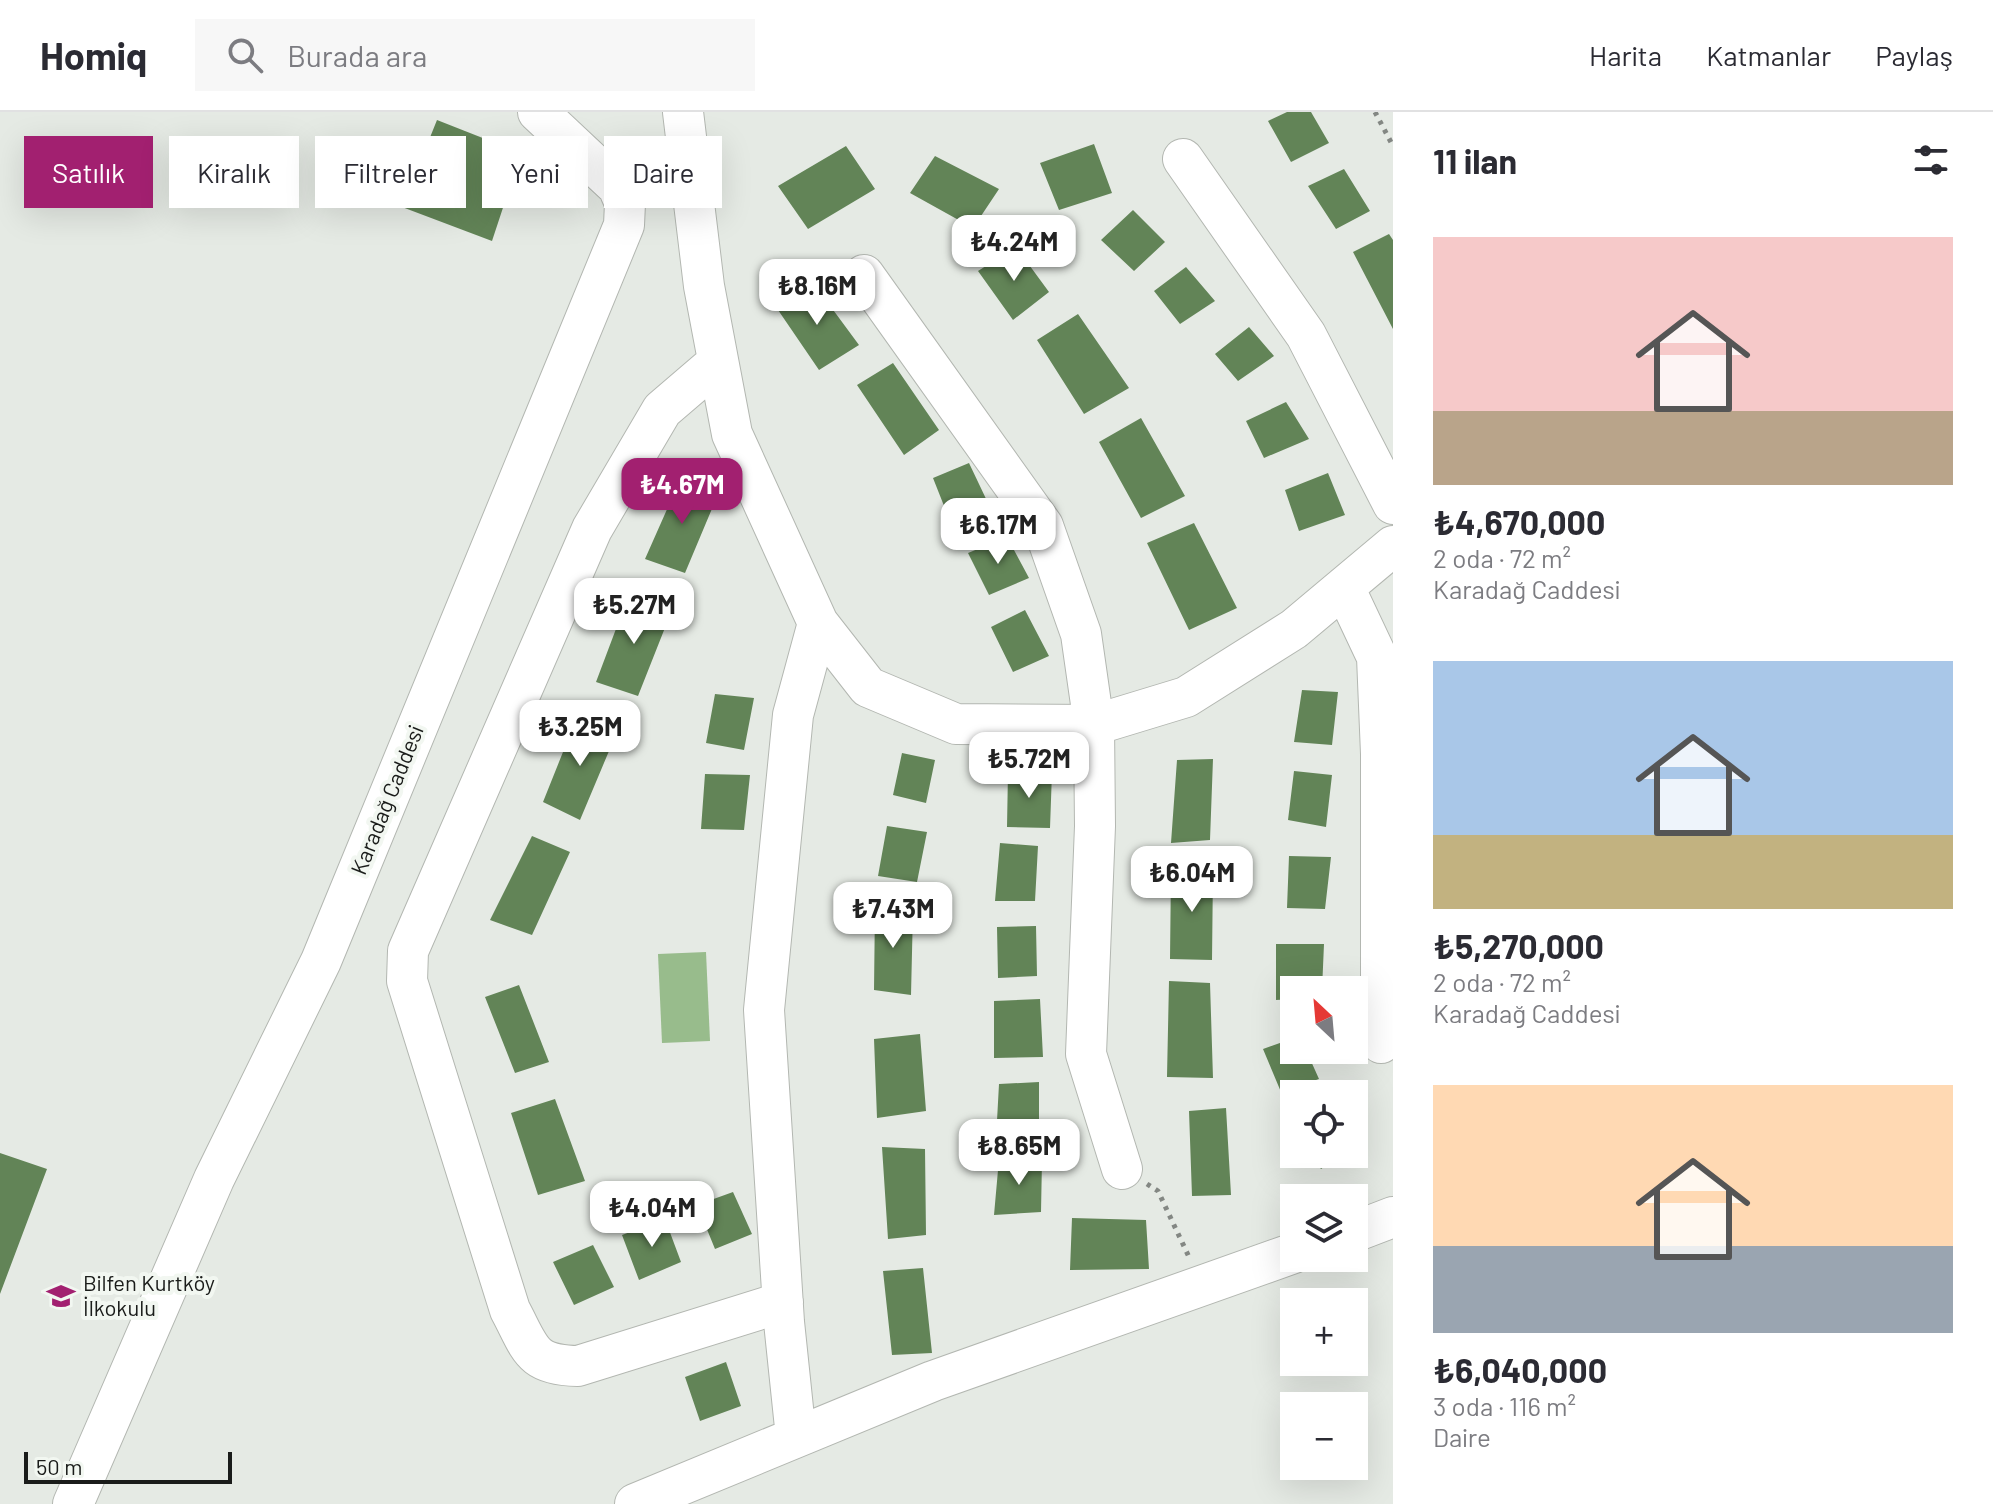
<!DOCTYPE html>
<html lang="tr">
<head>
<meta charset="utf-8">
<style>
  body { margin:0; font-family:Barlow,sans-serif; background:#f7f7f7; color:#2b2b33; height:100vh; display:flex; flex-direction:column; font-size:30px; white-space:nowrap }
  * { box-sizing:border-box; margin:0 }
  p { font-size:26px; color:#7c7c81 }
  .icon { flex:none; width:44px; height:44px; fill:none; stroke:currentColor; stroke-width:2; stroke-linecap:round; stroke-linejoin:round }
  .map { position:relative; flex:1; overflow:hidden }
  .details { display:flex; flex-direction:column; background:#fff; width:600px }
  .details>* { flex:none }
  .top-card { position:absolute; left:24px; top:24px; width:760px; height:72px; display:flex; gap:16px }
  .needle { width:52px; rotate:334deg }
  .fabs { position:absolute; left:1280px; top:864px; display:grid; gap:16px }
  .fabs a { display:grid; place-items:center; width:88px; height:88px; border-radius:0px; background:#fff; box-shadow:0 8px 32px #0002; font-size:40px }
  .scale { position:absolute; left:24px; bottom:20px; width:208px; box-sizing:border-box; padding-left:8px; border:4px solid #1a1c1a; border-top:0; font-size:22px; line-height:28px; white-space:nowrap; color:#1a1c1a; -webkit-text-stroke:6px #f2f7f1; paint-order:stroke }
  .price { position:absolute; translate:-50% -68px; padding:0 18px; border-radius:16px; background:#fff; color:#222; font-size:26px; line-height:52px; filter:drop-shadow(0 2px 4px #0008) }
  .price::after { content:''; position:absolute; left:50%; top:48px; width:24px; height:18px; margin-left:-12px; background:inherit; clip-path:polygon(0 0,100% 0,50% 100%) }
  .price.active { background:#a22070; color:#fff }
  ul { padding:0; list-style:none }
  li { display:grid; align-content:center; gap:16px; height:424px; padding:0 40px }
  li span { display:grid; place-items:center; height:248px; border-radius:0px; color:#555 }
  li>.icon { margin-inline-start:auto }
  span .icon { width:144px; height:144px; fill:#fffc; stroke-width:1 }
  li b { font-size:34px }
  h2 { display:flex; justify-content:space-between; align-items:center; height:96px; padding:0 40px; font-size:34px }
  .pill { padding:0 28px; border-radius:0px; background:#fff; box-shadow:0 8px 32px #0002; font-size:28px; line-height:72px }
  .pill.active { background:#a22070; color:#fff }
  header { display:flex; align-items:center; gap:48px; box-sizing:border-box; height:112px; padding:0 40px; background:#fff; border-bottom:2px solid #e1e1e2 }
  header strong { font-size:38px }
  nav { display:flex; gap:44px; margin-inline-start:auto; font-size:28px }
  .search { width:560px; height:72px; background:#f7f7f7; display:flex; align-items:center; gap:20px; box-sizing:border-box; padding:0 28px; border-radius:0px; color:#7c7c81; font-size:30px }
  main { display:flex; flex:1; min-height:0 }
  .map>svg:first-child { display:block }
</style>
</head>
<body>
<header>
<strong>Homiq</strong>
<div class="search"><svg class="icon" aria-label="search" viewBox="0 0 24 24"><circle cx="10" cy="10" r="6"/><path d="M15 15l6 6"/></svg>Burada ara</div>
<nav><a>Harita</a><a>Katmanlar</a><a>Paylaş</a></nav>
</header>
<main>
<div class="map">
<svg width="1393" height="1392" viewBox="0 0 1393 1392">
  <rect width="100%" height="100%" fill="#e5eae4"/>
  <path fill="#98bc8c" d="M706,840L710,929L662,931L658,842Z"/>
  <path fill="#628457" d="M1287,0H1311L1329,31L1291,50L1268,9Z
    M437,8L521,41L492,129L402,95Z
    M1094,32L1112,81L1059,98L1040,51Z
    M846,34L875,77L808,117L778,74Z
    M935,44L999,77L973,116L910,81Z
    M1344,57L1370,99L1336,117L1308,74Z
    M1133,98L1165,130L1134,159L1101,128Z
    M1389,122L1393,128V217L1353,140Z
    M1016,135L1049,180L1013,208L978,159Z
    M1186,155L1215,189L1180,212L1154,179Z
    M814,172L859,233L819,258L776,195Z
    M1078,202L1129,276L1084,302L1037,228Z
    M1249,215L1274,244L1238,269L1215,242Z
    M893,251L939,318L904,343L857,273Z
    M1286,290L1309,327L1264,346L1246,309Z
    M1141,306L1185,384L1141,406L1099,330Z
    M969,351L988,391L950,409L933,366Z
    M1328,361L1345,403L1299,419L1285,378Z
    M680,368L719,380L685,461L645,447Z
    M1194,411L1237,496L1189,518L1147,431Z
    M1007,425L1029,466L989,483L968,441Z
    M628,485L672,498L638,584L596,570Z
    M1025,498L1049,544L1013,560L991,515Z
    M1302,578L1338,580L1332,633L1294,630Z
    M715,582L754,586L744,638L706,631Z
    M577,605L617,620L580,708L543,690Z
    M902,641L935,648L926,691L893,683Z
    M1213,647L1210,728L1171,731L1177,648Z
    M1294,659L1332,663L1326,715L1288,708Z
    M1008,660H1052L1050,716L1007,715Z
    M705,662L750,663L744,718L701,717Z
    M887,714L927,720L917,770L878,764Z
    M532,724L570,740L532,823L490,808Z
    M1000,731L1038,734L1035,789H995Z
    M1289,744L1331,745L1325,797L1287,796Z
    M1171,757L1213,758L1212,848L1170,847Z
    M875,794L913,798L911,883L874,878Z
    M1036,814L1037,864L998,866L997,815Z
    M1276,832H1324L1322,878H1294V887L1276,888Z
    M1169,869L1210,871L1213,966L1167,965Z
    M519,873L549,950L515,961L485,885Z
    M1040,887L1043,945L994,946V889Z
    M920,922L926,999L877,1006L874,927Z
    M1294,926V938H1306L1319,967L1281,980L1263,937Z
    M1039,970V1023L996,1027L999,972Z
    M555,987L585,1069L538,1083L511,1001Z
    M1226,996L1231,1083L1192,1084L1189,999Z
    M1354,1004L1368,1023L1354,1033Z
    M882,1035L925,1037L926,1123L888,1127Z
    M0,1041L47,1057L0,1182Z
    M1311,1042H1342L1321,1057Z
    M999,1047L1042,1048L1041,1100L994,1103Z
    M733,1080L752,1122L715,1137L697,1093Z
    M1072,1106L1146,1108L1149,1157L1070,1158Z
    M665,1107L681,1150L639,1168L622,1123Z
    M593,1133L614,1175L574,1193L553,1150Z
    M923,1156L932,1241L892,1243L883,1159Z
    M726,1250L741,1294L700,1309L685,1265Z"/>
  <g fill="none" stroke-linecap="round" stroke-linejoin="round">
    <defs>
      <path id="minor" d="M683,0L704,174L732,322L818,511L868,575L956,612L1094,613L1186,585L1294,517L1393,434
        M1183,47L1306,223L1393,392
        M864,163L1043,414L1081,522L1094,613L1095,714L1086,942L1122,1057
        M718,250L662,298L592,417L408,839L407,869L510,1198C531,1237 530,1253 578,1254L783,1190
        M1344,475L1377,545L1381,642V931
        M1354,1120L1393,1105
        M796,1325L784,1210L764,898L793,603L818,511
        M73,1392L214,1067L321,849L624,113L625,91L618,75L538,0
        M635,1392L933,1269L1294,1141"/>
    </defs>
    <use href="#minor" stroke="#b3b7b1" stroke-width="42"/>
    <path stroke="#838783" stroke-width="5" stroke-dasharray="4 6" stroke-linecap="butt" d="M1375,0L1393,34
      M1147,1072L1158,1079L1189,1145"/>
    <use href="#minor" stroke="#fff" stroke-width="40"/>
  </g>
  <defs>
    <symbol id="school-bare" viewBox="-9 -9 18 18"><path d="M0-5L7-2L0 1L-7-2ZM-4 1L0 2.5L4 1V4Q0 6-4 4Z" fill="#a22070" stroke="#f2f7f1" stroke-width="2.5" paint-order="stroke"/></symbol>
  </defs>
  <g fill-rule="evenodd">
    <use href="#school-bare" x="41" y="1164" width="40" height="40"/>
  </g>
  <g text-anchor="middle" stroke-width="8" stroke-linejoin="round" paint-order="stroke">
    <g font-size="22" fill="#1a1c1a" stroke="#f2f7f1">
      <text transform="translate(387 688) rotate(-68)" y="8">Karadağ Caddesi</text>
    </g>
    <g font-size="22" fill="#1a1c1a" stroke="#f2f7f1" text-anchor="start">
      <text x="83" y="1179">Bilfen Kurtköy<tspan x="83" dy="25">İlkokulu</tspan></text>
    </g>
  </g>
</svg>
<div class="fabs">
<a><svg class="needle" viewBox="-14 -14 28 28"><path d="M0-13l5 13h-10z" fill="#e53935"/><path d="M0 13l5-13h-10z" fill="#7c7c81"/></svg></a>
<a><svg class="icon" aria-label="locate" viewBox="0 0 24 24"><circle cx="12" cy="12" r="6"/><path d="M12 2v4M12 18v4M2 12h4M18 12h4"/></svg></a>
<a><svg class="icon" aria-label="layers" viewBox="0 0 24 24"><path d="M12 4l9 5-9 5-9-5zM3 14l9 5 9-5"/></svg></a>
<a>+</a>
<a>−</a>
</div>
<div class="scale">50 m</div>
<b class="price" style="left:1014px;top:171px">₺4.24M</b>
<b class="price" style="left:817px;top:215px">₺8.16M</b>
<b class="price active" style="left:682px;top:414px">₺4.67M</b>
<b class="price" style="left:998px;top:454px">₺6.17M</b>
<b class="price" style="left:634px;top:534px">₺5.27M</b>
<b class="price" style="left:580px;top:656px">₺3.25M</b>
<b class="price" style="left:1029px;top:688px">₺5.72M</b>
<b class="price" style="left:1192px;top:802px">₺6.04M</b>
<b class="price" style="left:893px;top:838px">₺7.43M</b>
<b class="price" style="left:1019px;top:1075px">₺8.65M</b>
<b class="price" style="left:652px;top:1137px">₺4.04M</b>
<div class="top-card">
<a class="pill active">Satılık</a>
<a class="pill">Kiralık</a>
<a class="pill">Filtreler</a>
<a class="pill">Yeni</a>
<a class="pill">Daire</a>
</div>
</div>
<section class="details">
<h2>11 ilan<svg class="icon" aria-label="filters" viewBox="0 0 24 24"><path d="M4 7h16M4 17h16"/><circle cx="9" cy="7" r="2"/><circle cx="15" cy="17" r="2"/></svg></h2>
<ul>
<li><span style="background:linear-gradient(#f6c9c9 70%,#b9a48a 0)"><svg class="icon" aria-label="home" viewBox="0 0 24 24"><path d="M3 11l9-7 9 7M6 9v11h12V9"/></svg></span><div><b>₺4,670,000</b><p>2 oda · 72 m²</p><p>Karadağ Caddesi</p></div></li>
<li><span style="background:linear-gradient(#a9c7e8 70%,#c2b280 0)"><svg class="icon" aria-label="home" viewBox="0 0 24 24"><path d="M3 11l9-7 9 7M6 9v11h12V9"/></svg></span><div><b>₺5,270,000</b><p>2 oda · 72 m²</p><p>Karadağ Caddesi</p></div></li>
<li><span style="background:linear-gradient(#ffd9b3 65%,#9aa5b1 0)"><svg class="icon" aria-label="home" viewBox="0 0 24 24"><path d="M3 11l9-7 9 7M6 9v11h12V9"/></svg></span><div><b>₺6,040,000</b><p>3 oda · 116 m²</p><p>Daire</p></div></li>
</ul>
</section>
</main>
</body>
</html>
